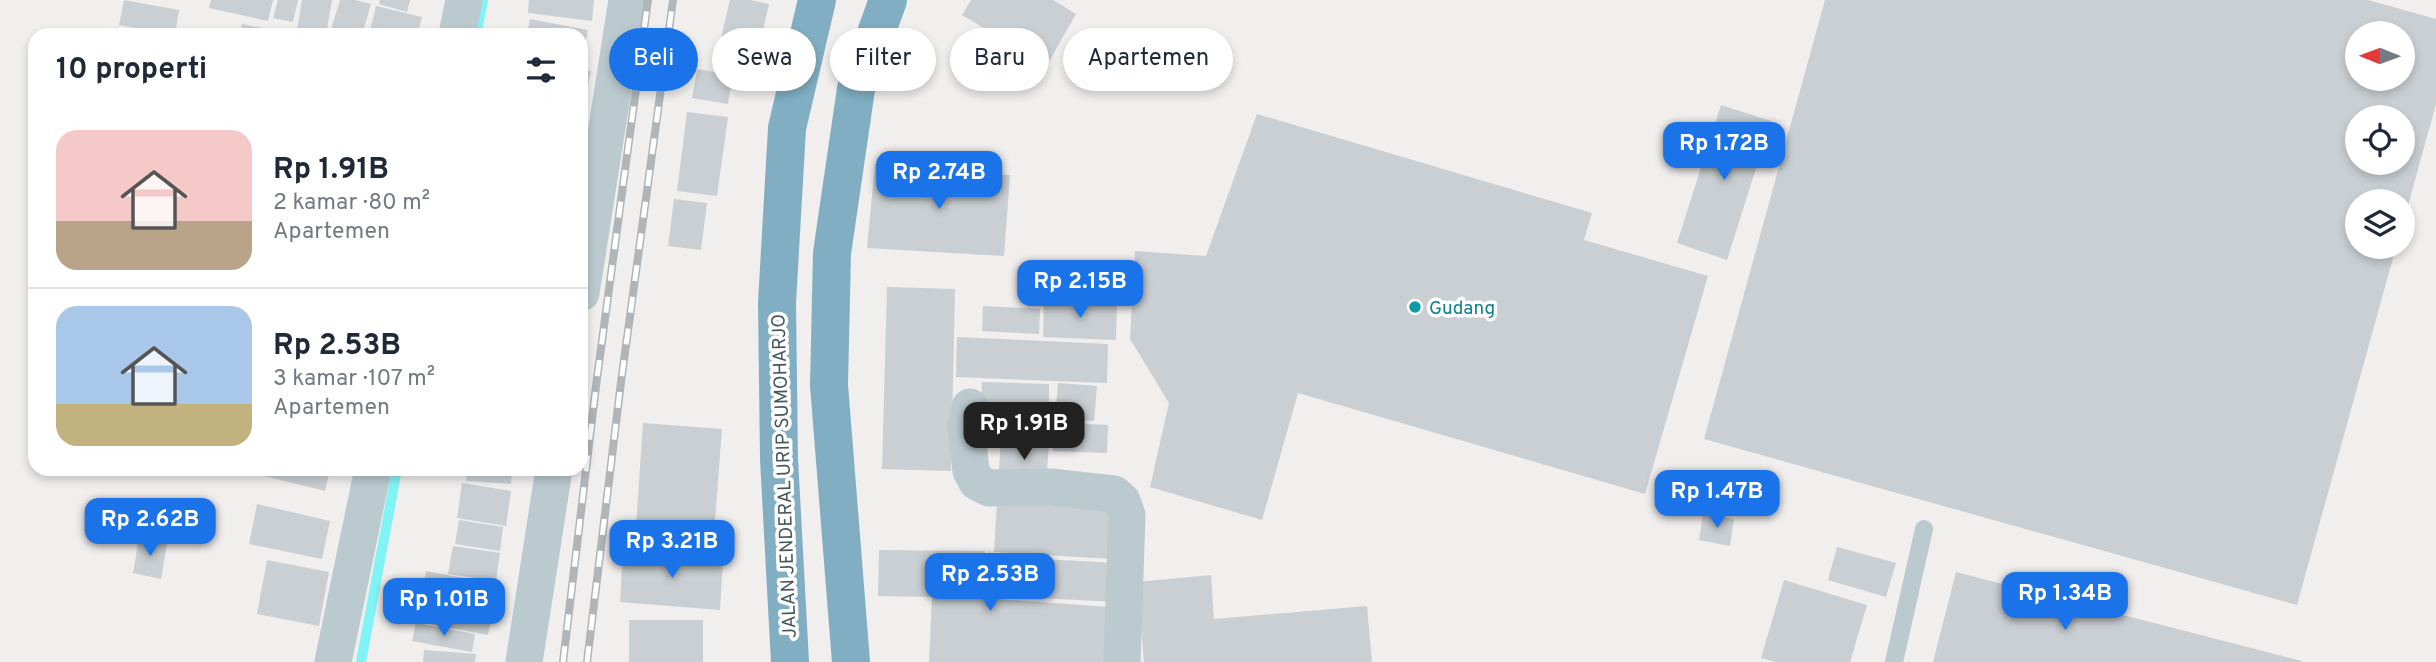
<!DOCTYPE html>
<html lang="id">
<head>
<meta charset="utf-8">
<style>
  body { margin:0; font-family:Overpass,sans-serif; background:#f6f6f7; color:#1f2937; height:100vh; display:flex; flex-direction:column; font-size:26px; white-space:nowrap }
  * { box-sizing:border-box; margin:0 }
  p { font-size:23px; color:#747a83 }
  .icon { flex:none; width:38px; height:38px; fill:none; stroke:currentColor; stroke-width:2; stroke-linecap:round; stroke-linejoin:round }
  .map { position:relative; flex:1; overflow:hidden }
  .sheet { position:absolute; left:28px; top:28px; width:560px; height:448px; display:flex; flex-direction:column; background:#fff; border-radius:21px; box-shadow:0 4px 10px #0003 }
  .sheet>* { flex:none }
  .guide { position:absolute; left:609px; top:28px; width:665px; height:63px; display:flex; gap:14px }
  .needle { width:46px; rotate:271deg }
  .fabs { position:absolute; left:2345px; top:21px; display:grid; gap:14px }
  .fabs a { display:grid; place-items:center; width:70px; height:70px; border-radius:50%; background:#fff; box-shadow:0 4px 10px #0003; font-size:35px }
  .price { position:absolute; translate:-50% -60px; padding:0 16px; border-radius:14px; background:#1a73e8; color:#fff; font-size:23px; line-height:46px; filter:drop-shadow(0 2px 4px #0008) }
  .price::after { content:''; position:absolute; left:50%; top:42px; width:21px; height:16px; margin-left:-10px; background:inherit; clip-path:polygon(0 0,100% 0,50% 100%) }
  .price.current { background:#222; color:#fff }
  ul { padding:0; list-style:none }
  li { display:flex; align-items:center; gap:21px; height:175px; padding:0 28px }
  li+li { border-top:2px solid #e0e1e3 }
  li span { display:grid; place-items:center; flex:none; width:196px; height:140px; border-radius:21px; color:#555 }
  li>.icon { margin-inline-start:auto }
  span .icon { width:84px; height:84px; fill:#fffc; stroke-width:1 }
  li b { font-size:30px }
  h2 { display:flex; justify-content:space-between; align-items:center; height:84px; padding:0 28px; font-size:30px }
  .tag { padding:0 24px; border-radius:32px; background:#fff; box-shadow:0 4px 10px #0003; font-size:24px; line-height:63px }
  .tag.current { background:#1a73e8; color:#fff }
  .map>svg:first-child { display:block }
</style>
</head>
<body>
<div class="map">
<svg width="2436" height="662" viewBox="0 0 2436 662">
  <rect width="100%" height="100%" fill="#f1eeee"/>
  <g fill="none" stroke-linecap="round" stroke-linejoin="round">
    <path stroke="#80f4f5" stroke-width="10" d="M476,35L483,0
      M361,662L397,469"/>
  </g>
  <path fill="#c9cfd3" fill-rule="evenodd" d="M124,0L179,10L175,35L119,25Z
    M211,0H273L268,21L209,8Z
    M278,0H298L293,22L273,18Z
    M302,0H332L326,35L297,30Z
    M340,0H355L371,4L362,35H348L331,30Z
    M380,0H410L407,12L379,4Z
    M529,0H594L592,21L528,13Z
    M730,0H751L769,4L753,73L715,64Z
    M971,0H1053L1076,14L1047,65L962,15Z
    M1825,0H2368L2436,19V104L2404,220L2403,201H2357V247H2396L2297,605L1704,439ZM2357,33H2403V79H2357ZM2357,117H2403V163H2357Z
    M376,6L422,17L417,35H369Z
    M530,19L588,30L582,59L581,35H527Z
    M242,24L290,33L289,35H240Z
    M581,69L591,71L584,105H581Z
    M697,69L733,75L728,104L692,98Z
    M1721,105L1771,121L1727,260L1677,243Z
    M687,112L728,117L717,196L677,191Z
    M1257,114L1592,213L1584,240L1708,276L1645,494L1298,393L1262,520L1150,487L1169,403L1130,339L1135,251L1206,256Z
    M875,164L1010,175L1004,256L867,248Z
    M674,199L707,203L701,250L668,246Z
    M887,287L955,289L951,471L882,469Z
    M1044,300L1117,303L1116,340L1043,337Z
    M983,306L1040,309L1039,334L982,331Z
    M957,337L1108,344L1107,383L956,377Z
    M982,382L1049,384V422L1108,425L1107,453L1053,451V437H1038V422L981,420Z
    M1058,383L1097,386L1094,421L1055,418Z
    M643,423L722,429L713,547L635,541Z
    M1001,440L1049,443L1046,485L998,482Z
    M236,469H330L325,491Z
    M467,469H512L511,484L466,481Z
    M462,483L511,491L506,526L457,518Z
    M997,502L1115,509L1112,559L994,552Z
    M257,504L330,521L322,559L249,544Z
    M1703,514L1734,519L1730,546L1699,540Z
    M459,520L503,527L500,551L455,544Z
    M139,538L167,544L161,579L133,573Z
    M453,546L500,553L496,581L448,574Z
    M1837,547L1896,563L1886,597L1828,580Z
    M879,550L985,551L984,598L1109,607L1106,662H929L932,597L878,596Z
    M623,551L723,558L720,610L620,602Z
    M1041,559L1118,563L1116,602L1039,598Z
    M267,560L329,572L319,626L257,614Z
    M426,571L485,582L482,599L423,588Z
    M1956,572L2302,661V662H1933Z
    M1211,575L1214,619L1367,606L1372,662H1144L1137,582Z
    M1784,580L1867,605L1850,662H1776L1761,658Z
    M418,589L494,603L488,635L413,621Z
    M629,620H703V662H629Z
    M416,623L475,634L472,652L412,641Z
    M424,650L476,654L475,662H423Z"/>
  <g fill="none" stroke-linecap="round" stroke-linejoin="round">
    <path stroke="#bacacf" stroke-width="18" d="M1894,662L1924,529"/>
    <path stroke="#bacacf" stroke-width="37" d="M457,35L464,0
      M581,293L627,0
      M970,407L966,425L971,471L977,482L989,488L1050,487L1114,494L1122,501L1127,515L1122,662
      M333,662L373,469
      M524,662L554,469"/>
    <path stroke="#81aec2" stroke-width="38" d="M790,662L779,459L777,303L787,128L817,0
      M851,662L829,385L832,253L856,89L888,0"/>
    <defs>
      <path id="rail" d="M563,662L597,378L648,0
        M587,662L621,382L673,0"/>
    </defs>
    <use href="#rail" stroke="#afb5b9" stroke-width="8"/>
    <use href="#rail" stroke="#fff" stroke-width="5" stroke-dasharray="16" stroke-linecap="butt"/>
  </g>
  <circle fill="#0f9aa8" stroke="#fff" stroke-width="2.5" cx="1415" cy="307" r="7"/>
  <g text-anchor="middle" stroke-width="7" stroke-linejoin="round" paint-order="stroke">
    <g font-size="19" fill="#0d838f" stroke="#fff" text-anchor="start">
      <text x="1429" y="314">Gudang</text>
    </g>
    <g font-size="19" fill="#44575d" stroke="#fff">
      <text transform="translate(783 476) rotate(-92)" y="7">JALAN JENDERAL URIP SUMOHARJO</text>
    </g>
  </g>
</svg>
<div class="fabs">
<a><svg class="needle" viewBox="-14 -14 28 28"><path d="M0-13l5 13h-10z" fill="#e53935"/><path d="M0 13l5-13h-10z" fill="#747a83"/></svg></a>
<a><svg class="icon" aria-label="locate" viewBox="0 0 24 24"><circle cx="12" cy="12" r="6"/><path d="M12 2v4M12 18v4M2 12h4M18 12h4"/></svg></a>
<a><svg class="icon" aria-label="layers" viewBox="0 0 24 24"><path d="M12 4l9 5-9 5-9-5zM3 14l9 5 9-5"/></svg></a>
</div>
<b class="price" style="left:1724px;top:182px">Rp 1.72B</b>
<b class="price" style="left:939px;top:211px">Rp 2.74B</b>
<b class="price" style="left:1080px;top:320px">Rp 2.15B</b>
<b class="price current" style="left:1024px;top:462px">Rp 1.91B</b>
<b class="price" style="left:1717px;top:530px">Rp 1.47B</b>
<b class="price" style="left:150px;top:558px">Rp 2.62B</b>
<b class="price" style="left:672px;top:580px">Rp 3.21B</b>
<b class="price" style="left:990px;top:613px">Rp 2.53B</b>
<b class="price" style="left:2065px;top:632px">Rp 1.34B</b>
<b class="price" style="left:444px;top:638px">Rp 1.01B</b>
<div class="guide">
<a class="tag current">Beli</a>
<a class="tag">Sewa</a>
<a class="tag">Filter</a>
<a class="tag">Baru</a>
<a class="tag">Apartemen</a>
</div>
<section class="sheet">
<h2>10 properti<svg class="icon" aria-label="filters" viewBox="0 0 24 24"><path d="M4 7h16M4 17h16"/><circle cx="9" cy="7" r="2"/><circle cx="15" cy="17" r="2"/></svg></h2>
<ul>
<li><span style="background:linear-gradient(#f6c9c9 65%,#b9a48a 0)"><svg class="icon" aria-label="home" viewBox="0 0 24 24"><path d="M3 11l9-7 9 7M6 9v11h12V9"/></svg></span><div><b>Rp 1.91B</b><p>2 kamar · 80 m²</p><p>Apartemen</p></div></li>
<li><span style="background:linear-gradient(#a9c7e8 70%,#c2b280 0)"><svg class="icon" aria-label="home" viewBox="0 0 24 24"><path d="M3 11l9-7 9 7M6 9v11h12V9"/></svg></span><div><b>Rp 2.53B</b><p>3 kamar · 107 m²</p><p>Apartemen</p></div></li>
</ul>
</section>
</div>
</body>
</html>
